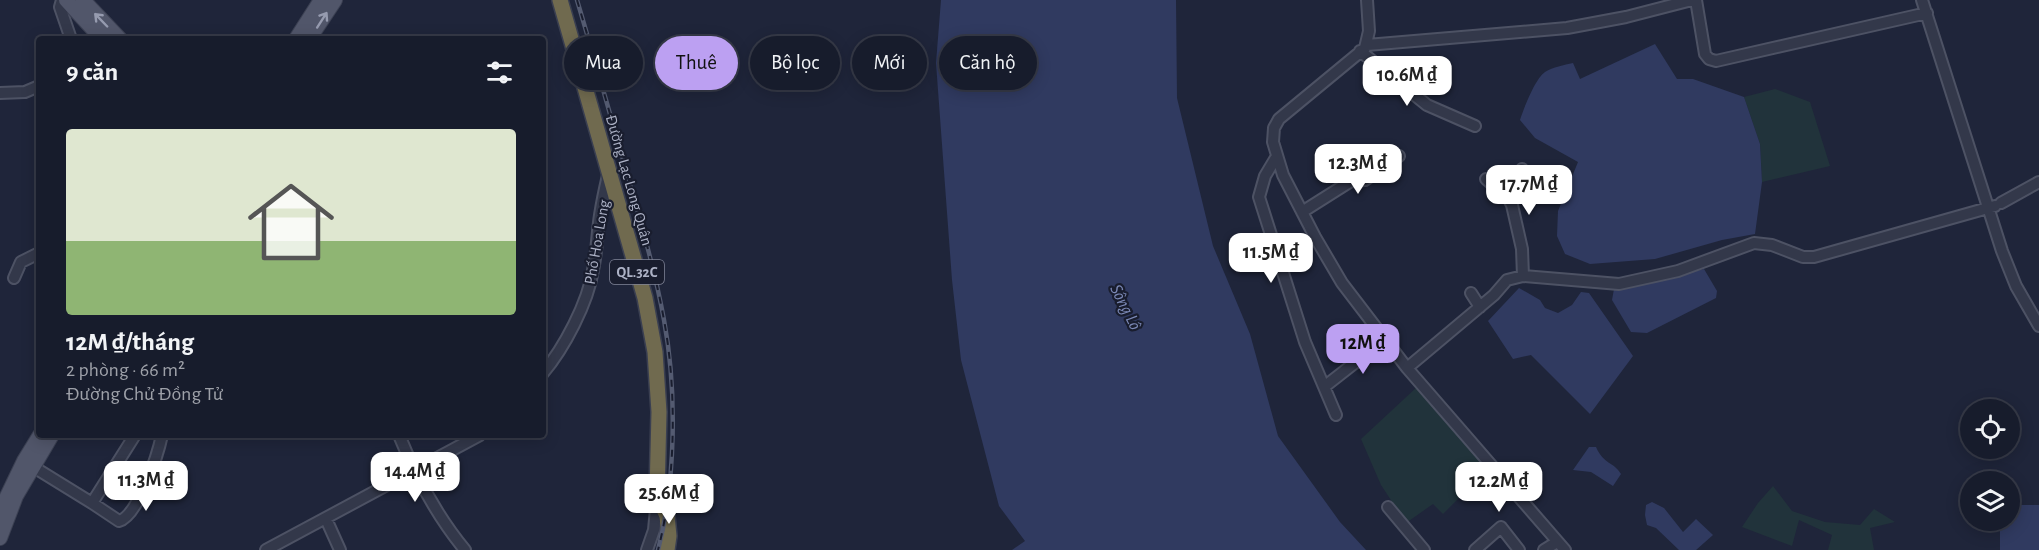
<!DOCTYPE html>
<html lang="vi">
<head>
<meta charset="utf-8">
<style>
  body { margin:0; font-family:"Alegreya Sans",sans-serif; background:#242938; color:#f1f3f6; height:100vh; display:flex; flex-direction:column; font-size:22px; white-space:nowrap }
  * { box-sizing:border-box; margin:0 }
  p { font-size:20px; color:#9ea1a9 }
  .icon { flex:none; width:33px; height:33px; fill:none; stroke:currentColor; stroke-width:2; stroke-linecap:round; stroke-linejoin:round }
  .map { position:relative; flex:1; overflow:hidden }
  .sheet { position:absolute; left:36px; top:36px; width:510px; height:402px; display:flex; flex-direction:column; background:#171c2c; border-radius:6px; box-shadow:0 3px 15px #0003,0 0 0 2px #363a48 }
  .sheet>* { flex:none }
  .hud { position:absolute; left:564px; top:36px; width:570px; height:54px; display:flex; gap:12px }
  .tools { position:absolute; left:1960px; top:399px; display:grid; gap:12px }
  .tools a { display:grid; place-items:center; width:60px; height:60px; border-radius:50%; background:#171c2c; box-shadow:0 3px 15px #0003,0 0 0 2px #363a48; font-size:30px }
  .price { position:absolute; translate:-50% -51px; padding:0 14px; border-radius:12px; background:#fff; color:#222; font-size:20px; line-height:39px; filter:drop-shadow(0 2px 3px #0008) }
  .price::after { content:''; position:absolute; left:50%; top:36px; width:18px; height:14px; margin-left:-9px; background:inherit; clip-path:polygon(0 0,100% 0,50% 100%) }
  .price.active { background:#bca0f2; color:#111 }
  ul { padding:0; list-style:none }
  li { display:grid; align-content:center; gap:12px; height:318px; padding:0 30px }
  li span { display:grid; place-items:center; height:186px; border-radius:6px; color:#555 }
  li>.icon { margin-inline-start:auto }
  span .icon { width:108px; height:108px; fill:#fffc; stroke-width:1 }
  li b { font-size:26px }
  h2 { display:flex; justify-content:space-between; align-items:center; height:72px; padding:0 30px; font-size:26px }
  .tag { padding:0 21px; border-radius:27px; background:#171c2c; box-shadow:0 3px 15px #0003,0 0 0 2px #363a48; font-size:21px; line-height:54px }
  .tag.active { background:#bca0f2; color:#111 }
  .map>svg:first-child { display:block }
</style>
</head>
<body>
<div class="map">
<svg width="2039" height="550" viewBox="0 0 2039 550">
  <rect width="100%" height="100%" fill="#1f253a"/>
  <path fill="#21333b" d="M1775,89L1810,102L1830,166L1762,182L1760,144L1744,97Z
    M1417,387L1489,468L1443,514L1433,504L1406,523L1381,485L1361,439Z
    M1773,486L1792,511L1825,522L1860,525L1874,509L1895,522L1870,528L1874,550H1828L1832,535L1799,520L1792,546L1742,527L1758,503Z"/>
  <path fill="#303a60" d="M941,0H1176L1177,98L1213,246L1250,334L1278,436L1340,522L1366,550H1012L1025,541L999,506L961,360L952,280L936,63Z
    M1655,44L1677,79H1693L1744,97L1760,144L1762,182L1755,234L1722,240L1655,259L1590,264L1565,254L1557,236L1558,211L1578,162L1535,138L1520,120C1524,108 1535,79 1545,72C1553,67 1564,65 1573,63L1580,79Z
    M1704,269L1717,291L1716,298L1647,333L1631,332L1612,300L1614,289L1650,283Z
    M1519,288L1540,300L1545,308L1558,313L1572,305L1581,292L1589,293L1633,356L1590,414L1531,355L1513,359L1488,321Z
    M1589,447H1596C1604,465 1613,461 1621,474L1613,486L1591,472L1573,470Z
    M1652,502L1664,508L1683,532L1696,519L1713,535L1696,550H1679L1656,528L1647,525L1645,515L1646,505Z
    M2016,505H2039V550H2000V526L2003,521L2010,520V510Z"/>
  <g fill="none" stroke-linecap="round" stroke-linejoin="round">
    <defs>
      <path id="minor" d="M62,0L60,7L71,39
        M1367,0L1369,31L1365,48L1279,119L1274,128L1273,142L1283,175L1315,237L1342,283L1407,368L1565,550
        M1696,0L1705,54L1709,59L1716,61L1927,13
        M1922,0L2002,251L2016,286L2039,326
        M1367,45L1567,28L1626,17L1692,0
        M1360,51L1427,105L1475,126
        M0,93L25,92L39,86
        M1277,156L1265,176L1259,197L1305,342L1336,415
        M1486,179L1509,199L1512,205L1522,249L1523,276
        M1509,199L1522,169
        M2001,203L2039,182
        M1302,212L1351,181L1365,180L1399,156
        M14,278L21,262L39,253
        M1471,293L1480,307
        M1407,368L1494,295L1507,280L1523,276L1619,284L1678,271L1754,243L1772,245L1803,257H1814L1995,206
        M543,373C564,348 588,303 593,270C597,252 597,234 600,215C602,202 605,188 608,175
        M1324,387L1384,340
        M399,435C416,477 436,515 465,550
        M32,466L92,503L135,435
        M92,503L119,521C138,516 158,454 162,435
        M1388,507L1424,550
        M326,519L340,550
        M266,550L480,435
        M647,550L654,530L657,498
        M1475,550L1501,527L1519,550
        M1544,550L1557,542"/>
      <path id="major" d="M66,0L102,39
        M83,0L120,39
        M296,39L321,0
        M309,39L335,0
        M0,511L24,461L40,435
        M0,538L16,496L52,435"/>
      <path id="highway" d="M560,0L645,298L655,352L659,412L657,494L667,516L669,536L667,550"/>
    </defs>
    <use href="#minor" stroke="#4d5264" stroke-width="14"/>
    <use href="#major" stroke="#3c4153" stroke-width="16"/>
    <use href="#highway" stroke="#3a3f51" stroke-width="18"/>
    <use href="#minor" stroke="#33384a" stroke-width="10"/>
    <use href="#major" stroke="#51566a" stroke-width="14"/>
    <use href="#highway" stroke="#706a4f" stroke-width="15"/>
    <defs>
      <path id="rail" d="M577,0C594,57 610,114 626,170C640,220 655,270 664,320C677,390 676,481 658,550"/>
    </defs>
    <use href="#rail" stroke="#545b71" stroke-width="4.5"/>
    <use href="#rail" stroke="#191d2e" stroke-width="2" stroke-dasharray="7" stroke-linecap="butt"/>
  </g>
  <defs><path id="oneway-shaft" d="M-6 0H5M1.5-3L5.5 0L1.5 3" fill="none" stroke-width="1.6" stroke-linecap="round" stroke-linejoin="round" transform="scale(1.5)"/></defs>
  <g stroke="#969baf">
    <use href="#oneway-shaft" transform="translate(101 20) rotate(-134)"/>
    <use href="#oneway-shaft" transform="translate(322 20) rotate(-57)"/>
  </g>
  <g text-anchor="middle" stroke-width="4.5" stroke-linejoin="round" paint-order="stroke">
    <rect fill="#191d2e" stroke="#818598" stroke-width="1.5" x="610" y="260" width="54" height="24" rx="4.5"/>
    <g font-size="15" font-weight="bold" fill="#adb2c6">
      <text x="637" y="277">QL.32C</text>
    </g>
    <g font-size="16" fill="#adb2c6" stroke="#191d2e">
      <text transform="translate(630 180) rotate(74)" y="6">Đường Lạc Long Quân</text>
      <text transform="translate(596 242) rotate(-80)" y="6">Phố Hoa Long</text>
    </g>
    <g font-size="18" font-style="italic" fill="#7b88b5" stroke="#191d2e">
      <text transform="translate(1126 307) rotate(63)" y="6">Sông Lô</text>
    </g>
  </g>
</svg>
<div class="tools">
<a><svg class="icon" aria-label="locate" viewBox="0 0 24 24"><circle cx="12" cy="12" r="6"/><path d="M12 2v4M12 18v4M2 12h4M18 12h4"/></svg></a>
<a><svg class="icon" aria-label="layers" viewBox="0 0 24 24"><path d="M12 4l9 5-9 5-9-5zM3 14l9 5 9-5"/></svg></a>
</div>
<b class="price" style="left:1407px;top:107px">10.6M ₫</b>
<b class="price" style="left:1358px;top:195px">12.3M ₫</b>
<b class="price" style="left:1529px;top:216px">17.7M ₫</b>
<b class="price" style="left:1271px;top:284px">11.5M ₫</b>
<b class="price active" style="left:1363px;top:375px">12M ₫</b>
<b class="price" style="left:415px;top:503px">14.4M ₫</b>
<b class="price" style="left:146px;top:512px">11.3M ₫</b>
<b class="price" style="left:1499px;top:513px">12.2M ₫</b>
<b class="price" style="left:669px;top:525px">25.6M ₫</b>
<div class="hud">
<a class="tag">Mua</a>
<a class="tag active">Thuê</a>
<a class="tag">Bộ lọc</a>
<a class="tag">Mới</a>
<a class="tag">Căn hộ</a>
</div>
<section class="sheet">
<h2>9 căn<svg class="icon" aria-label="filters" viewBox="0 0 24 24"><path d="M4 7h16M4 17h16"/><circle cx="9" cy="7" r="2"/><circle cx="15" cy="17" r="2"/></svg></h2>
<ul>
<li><span style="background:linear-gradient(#dfe7d0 60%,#8fb573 0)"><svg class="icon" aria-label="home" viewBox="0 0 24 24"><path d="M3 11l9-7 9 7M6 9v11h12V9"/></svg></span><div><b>12M ₫/tháng</b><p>2 phòng · 66 m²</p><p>Đường Chử Đồng Tử</p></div></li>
</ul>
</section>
</div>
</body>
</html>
